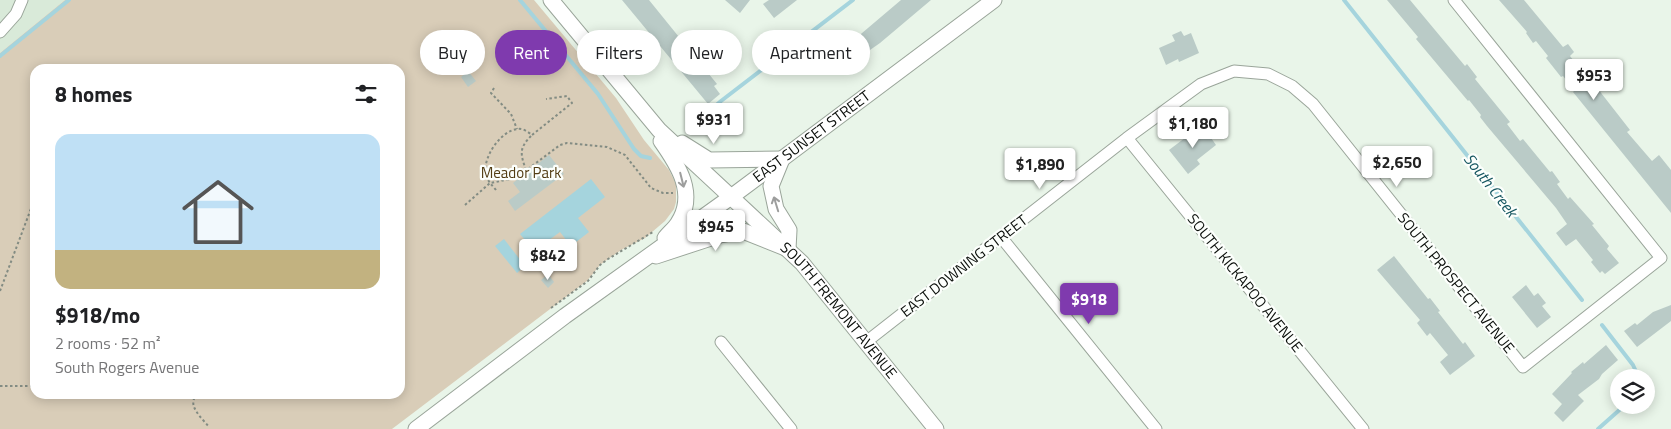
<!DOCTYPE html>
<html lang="en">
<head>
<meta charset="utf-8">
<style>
  body { margin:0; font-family:"Titillium Web",sans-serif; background:#f6f6f6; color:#202124; height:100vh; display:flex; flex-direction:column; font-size:19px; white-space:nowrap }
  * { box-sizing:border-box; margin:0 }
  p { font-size:16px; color:#757577 }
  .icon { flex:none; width:28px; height:28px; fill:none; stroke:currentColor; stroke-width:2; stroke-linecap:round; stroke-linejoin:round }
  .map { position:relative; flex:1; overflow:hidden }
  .drawer { position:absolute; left:30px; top:64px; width:375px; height:335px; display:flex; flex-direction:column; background:#fff; border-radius:15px; box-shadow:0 2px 12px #0003 }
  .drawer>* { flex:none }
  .top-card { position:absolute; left:420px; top:30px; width:475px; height:45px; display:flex; gap:10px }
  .fabs { position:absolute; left:1610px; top:369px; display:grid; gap:10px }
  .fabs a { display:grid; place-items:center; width:45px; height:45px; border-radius:50%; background:#fff; box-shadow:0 2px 12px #0003; font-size:25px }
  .price { position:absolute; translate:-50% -42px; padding:0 11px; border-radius:5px; background:#fff; color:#222; font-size:16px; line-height:32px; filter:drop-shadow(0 1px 2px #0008) }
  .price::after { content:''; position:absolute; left:50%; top:30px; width:15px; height:11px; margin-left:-8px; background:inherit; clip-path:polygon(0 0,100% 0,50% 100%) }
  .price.selected { background:#7f3aae; color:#fff }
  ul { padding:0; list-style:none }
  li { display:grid; align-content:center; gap:10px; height:265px; padding:0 25px }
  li+li { border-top:1px solid #e0e0e0 }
  li span { display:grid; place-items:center; height:155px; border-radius:15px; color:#555 }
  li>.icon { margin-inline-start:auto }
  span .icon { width:90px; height:90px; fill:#fffc; stroke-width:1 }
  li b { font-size:21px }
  h2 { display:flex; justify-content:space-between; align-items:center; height:60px; padding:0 25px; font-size:21px }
  .chip { padding:0 18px; border-radius:22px; background:#fff; box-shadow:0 2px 12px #0003; font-size:18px; line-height:45px }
  .chip.selected { background:#7f3aae; color:#fff }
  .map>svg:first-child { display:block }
</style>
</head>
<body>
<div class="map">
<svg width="1671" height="429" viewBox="0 0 1671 429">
  <rect width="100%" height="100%" fill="#e9f5e9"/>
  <path fill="#d9ead9" d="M0,0H65L0,53Z"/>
  <path fill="#d9cdb8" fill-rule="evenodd" d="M65,0H534L616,98L644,140L669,170L676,184V202L674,209L665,221L645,238L623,249L608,259L600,265L587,281L392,429H0V53ZM35,69H400V394H35Z"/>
  <path fill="#a5d4dd" d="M591,179L605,197L578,218L589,232L571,246L560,232L534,251L520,234Z
    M504,239L525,266L517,273L495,246Z"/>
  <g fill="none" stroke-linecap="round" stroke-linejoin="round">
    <path stroke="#a5d4dd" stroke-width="4" d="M520,0L598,94L634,149L641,156L650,158
      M1344,0L1582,300
      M0,56L69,0
      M690,128L721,101L853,0
      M1602,325L1633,365L1639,378
      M1598,429L1625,405"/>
  </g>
  <path fill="#bacbc7" d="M622,0H649L717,84L714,86L720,94L708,104Z
    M725,0H750L740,13Z
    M769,0H797L774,18L763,4Z
    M901,0H931L880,43L870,50L868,48L843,70L830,56L853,37L855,39Z
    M1387,0H1410L1465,66L1467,64L1477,77L1475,79L1510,122L1507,124L1520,141L1523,139L1550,172L1552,171L1560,182L1557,184L1568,199L1570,197L1594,224L1592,225L1609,246L1607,249L1619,263L1605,274L1602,271L1600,273L1591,262L1593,260L1576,239L1566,246L1556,233L1567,224L1556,208L1487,126L1480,117L1481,115L1469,100L1468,101L1416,39L1418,37Z
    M1499,0H1524L1563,47L1568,44L1574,52L1570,56L1591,83L1595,79L1601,87L1598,89L1630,130L1627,132L1652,161L1659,155L1671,170V213L1573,92L1575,90L1563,76L1561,77L1546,58L1548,56L1536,41L1533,43L1526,33L1527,32Z
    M1181,31L1184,36L1191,33L1199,53L1179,62L1178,59L1166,65L1159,48L1175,41L1172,35Z
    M468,71L476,81L468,87L461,77Z
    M1202,125L1216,145L1197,160L1200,164L1188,174L1169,150Z
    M549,155L564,174L515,211L508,201L520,192L513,183Z
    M1394,256L1428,299L1430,298L1440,311L1438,312L1463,344L1465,342L1475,356L1450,375L1440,362L1448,355L1430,333L1427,336L1417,323L1420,320L1377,270Z
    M548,274L554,282L548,288L541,280Z
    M1526,285L1534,296L1538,293L1546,303L1542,306L1551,317L1537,328L1512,297Z
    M1671,305V321L1637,347L1624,331L1635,323L1637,325L1653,312Z
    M1606,345L1618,360L1602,374L1599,379L1578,395L1584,401L1563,422L1554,413L1562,404L1552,394L1572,373L1571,372L1583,362L1584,364Z"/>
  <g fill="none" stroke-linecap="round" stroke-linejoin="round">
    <defs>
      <path id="street" d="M0,32L16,14L22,0
        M1127,138L1363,429
        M1001,237L1156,429
        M721,342L791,429
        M866,342L1127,138L1201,84L1234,71L1268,74L1292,86L1313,104L1523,367L1661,258L1454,0"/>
      <g id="secondary">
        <path id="s1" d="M551,0L659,130L802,263L936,429"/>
        <path d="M661,141C678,165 697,194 678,223C675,228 669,233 665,238"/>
        <path d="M656,256L720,235L743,231L788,249L789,230L776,209L771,186L782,159L709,160L682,143"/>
        <path id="s2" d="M416,429L565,316L731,197L994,0"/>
      </g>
    </defs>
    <use href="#street" stroke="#9aa59a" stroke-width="13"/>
    <use href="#secondary" stroke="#9aa59a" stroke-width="17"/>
    <path stroke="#838c83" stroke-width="2" stroke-dasharray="2.5 2.5" stroke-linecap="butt" d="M494,88L491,93L511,114L517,129
      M526,170C520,153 519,148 532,135
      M496,190C492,185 487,181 486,174C482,158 501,130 518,129C523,128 528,132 532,135L572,103L567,96L546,99
      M465,205L490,183L516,178L560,145L567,143L607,147L625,155L651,188L663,193H673
      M0,291L35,198
      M551,308L588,281L600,265L608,259L653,232
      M0,386H35
      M182,394L194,397
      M198,394C185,404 202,418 209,427"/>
    <use href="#street" stroke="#fff" stroke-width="11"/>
    <use href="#secondary" stroke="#fff" stroke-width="15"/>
  </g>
  <defs><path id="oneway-shaft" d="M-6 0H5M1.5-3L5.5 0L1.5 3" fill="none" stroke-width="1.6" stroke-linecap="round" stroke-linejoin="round" transform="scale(1.25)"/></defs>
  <g stroke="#9d9e9d">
    <use href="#oneway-shaft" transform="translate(682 180) rotate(76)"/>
    <use href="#oneway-shaft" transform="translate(776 204) rotate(-107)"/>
  </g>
  <g text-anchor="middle" stroke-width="4.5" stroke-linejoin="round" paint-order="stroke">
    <g font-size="15" fill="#090d09" stroke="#fcfffc">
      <text dy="5" stroke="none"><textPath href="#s2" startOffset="492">EAST SUNSET STREET</textPath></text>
      <text transform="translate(964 266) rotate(-38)" y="5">EAST DOWNING STREET</text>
      <text transform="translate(1245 283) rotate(51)" y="5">SOUTH KICKAPOO AVENUE</text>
      <text transform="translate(1456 283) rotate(51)" y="5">SOUTH PROSPECT AVENUE</text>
      <text dy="5" stroke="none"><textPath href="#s1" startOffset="424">SOUTH FREMONT AVENUE</textPath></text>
    </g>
    <g font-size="15" fill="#533d14" stroke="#fcfffc">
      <text x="521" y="178">Meador Park</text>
    </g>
    <g font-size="16" font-style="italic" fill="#165761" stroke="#fcfffc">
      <text transform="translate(1491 185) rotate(52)" y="6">South Creek</text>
    </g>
  </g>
</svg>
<div class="fabs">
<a><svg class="icon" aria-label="layers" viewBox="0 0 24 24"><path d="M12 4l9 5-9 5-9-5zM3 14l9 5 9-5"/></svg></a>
</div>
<b class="price" style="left:1594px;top:101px">$953</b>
<b class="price" style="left:714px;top:145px">$931</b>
<b class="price" style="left:1193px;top:149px">$1,180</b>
<b class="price" style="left:1397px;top:188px">$2,650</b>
<b class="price" style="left:1040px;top:190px">$1,890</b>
<b class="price" style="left:716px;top:252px">$945</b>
<b class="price" style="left:548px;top:281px">$842</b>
<b class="price selected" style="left:1089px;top:325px">$918</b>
<div class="top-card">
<a class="chip">Buy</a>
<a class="chip selected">Rent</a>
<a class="chip">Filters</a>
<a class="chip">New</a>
<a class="chip">Apartment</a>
</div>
<section class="drawer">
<h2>8 homes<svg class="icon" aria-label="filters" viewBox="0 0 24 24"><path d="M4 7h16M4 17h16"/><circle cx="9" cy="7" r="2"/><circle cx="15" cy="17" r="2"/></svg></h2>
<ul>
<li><span style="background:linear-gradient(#bfe0f5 75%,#c2b280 0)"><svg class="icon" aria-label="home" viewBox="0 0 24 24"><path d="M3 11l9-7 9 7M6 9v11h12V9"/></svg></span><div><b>$918/mo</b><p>2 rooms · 52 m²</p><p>South Rogers Avenue</p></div></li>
</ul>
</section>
</div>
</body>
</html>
